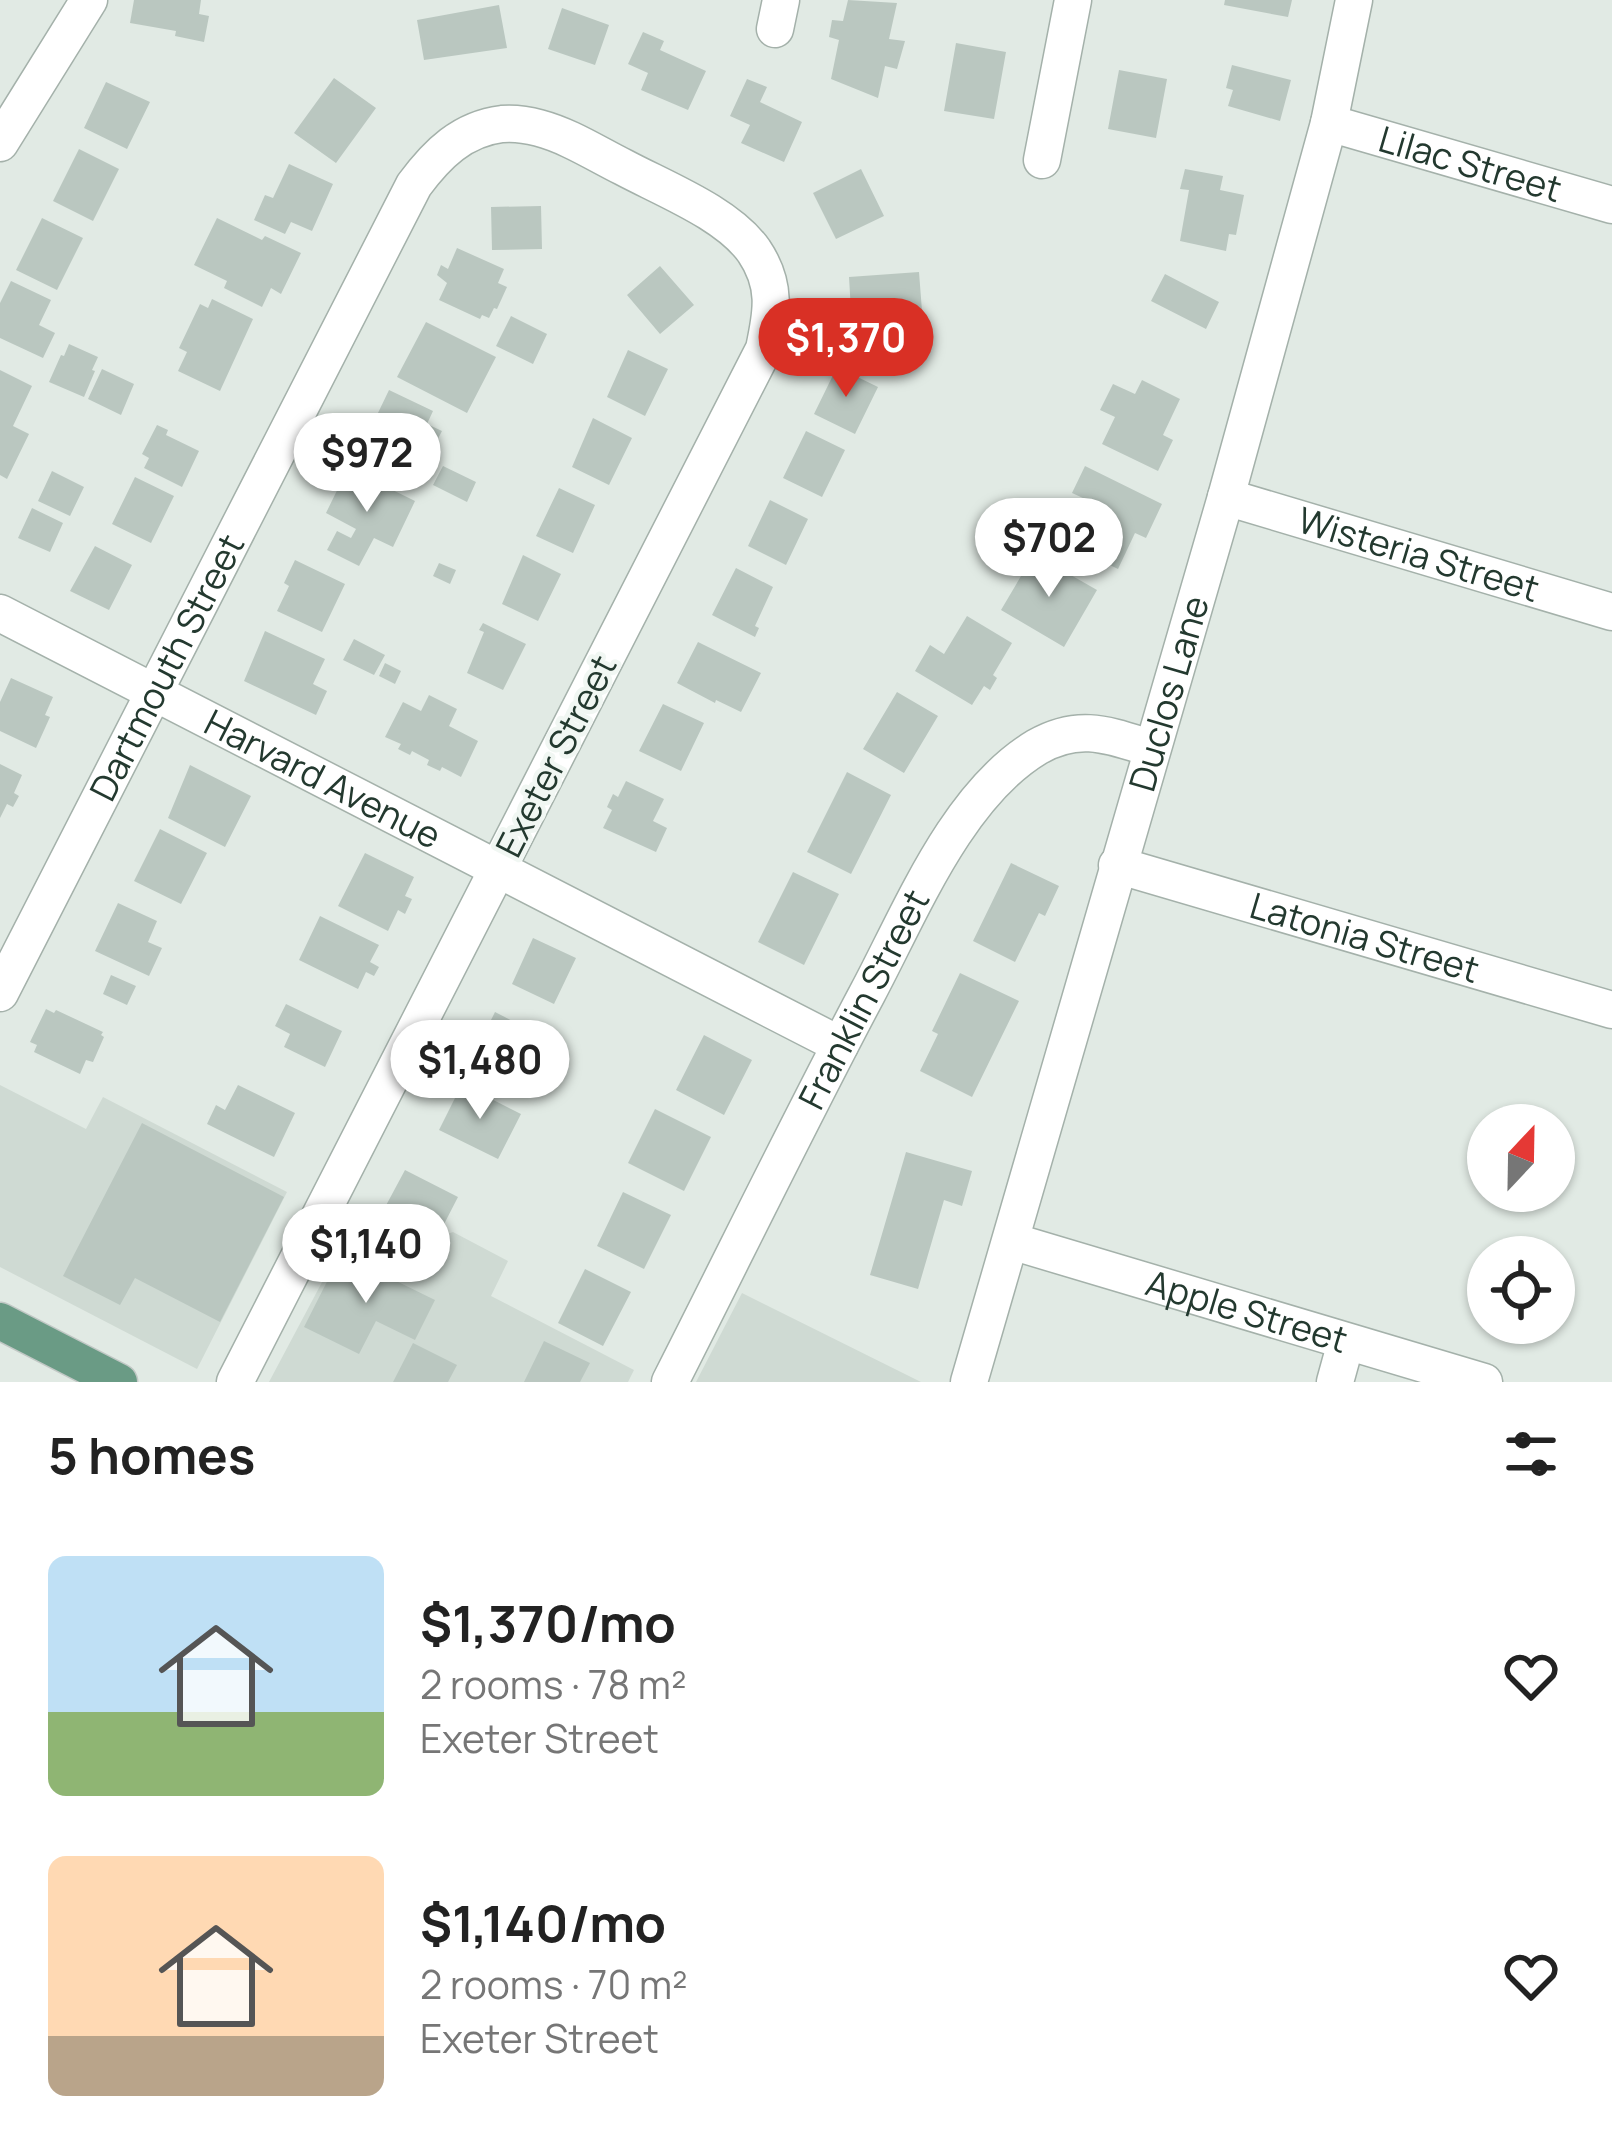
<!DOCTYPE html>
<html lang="en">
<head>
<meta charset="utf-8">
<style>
  body { margin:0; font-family:Manrope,sans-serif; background:#f6f6f6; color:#222; height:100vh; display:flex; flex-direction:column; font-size:45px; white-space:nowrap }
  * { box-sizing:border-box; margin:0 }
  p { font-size:39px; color:#767676 }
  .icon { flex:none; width:66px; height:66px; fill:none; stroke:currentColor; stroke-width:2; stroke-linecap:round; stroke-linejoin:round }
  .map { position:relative; height:1382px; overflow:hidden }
  .drawer { display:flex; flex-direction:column; background:#fff; flex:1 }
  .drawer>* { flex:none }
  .needle { width:78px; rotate:22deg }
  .tools { position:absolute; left:1467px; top:1104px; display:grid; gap:24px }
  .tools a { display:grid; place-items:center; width:108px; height:108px; border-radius:50%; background:#fff; box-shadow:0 3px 9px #0004; font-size:60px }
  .price { position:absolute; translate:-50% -102px; padding:0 27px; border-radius:42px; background:#fff; color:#222; font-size:39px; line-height:78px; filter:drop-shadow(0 3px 6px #0008) }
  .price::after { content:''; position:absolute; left:50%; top:72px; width:36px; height:27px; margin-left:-18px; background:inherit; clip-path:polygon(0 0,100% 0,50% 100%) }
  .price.selected { background:#d93025; color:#fff }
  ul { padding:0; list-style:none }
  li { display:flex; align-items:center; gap:36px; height:300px; padding:0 48px }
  li span { display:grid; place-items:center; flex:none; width:336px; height:240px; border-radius:18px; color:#555 }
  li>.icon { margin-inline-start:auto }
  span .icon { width:144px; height:144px; fill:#fffc; stroke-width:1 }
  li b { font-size:51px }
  h2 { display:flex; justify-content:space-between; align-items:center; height:144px; padding:0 48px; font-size:51px }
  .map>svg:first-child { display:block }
</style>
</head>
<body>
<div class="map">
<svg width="1612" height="1382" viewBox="0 0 1612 1382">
  <rect width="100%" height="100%" fill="#e1eae4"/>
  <path fill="#cfdad3" d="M0,1085L86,1129L103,1097L287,1192L197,1369L0,1267Z
    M363,1205L432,1240L453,1232L508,1261L491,1296L634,1370L628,1382H269Z
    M742,1293L921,1382H696Z"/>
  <path fill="#bac7c0" d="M134,0H201L199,14L209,16L204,42L175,36L176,31L130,23Z
    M848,0L897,3L889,39L905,41L897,69L885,66L878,98L831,79L839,40L829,37L832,20L843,21Z
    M1225,0H1292L1288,17L1224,5Z
    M499,5L507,48L424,60L417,20Z
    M562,8L609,25L595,65L548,49Z
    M643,32L664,41L660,50L706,71L688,110L641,90L648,73L628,64Z
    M956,43L1006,52L994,119L944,111Z
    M1232,65L1291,80L1280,121L1228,106L1233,90L1226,88Z
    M1119,70L1167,79L1156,138L1108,129Z
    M334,78L376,108L336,163L294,133Z
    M747,79L767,87L760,102L802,122L784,162L741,143L750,125L730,116Z
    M106,82L150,102L127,149L84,128Z
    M79,149L119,169L93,221L53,201Z
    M289,164L333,184L312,231L291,222L285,234L254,220L265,195L273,198Z
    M861,169L884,216L836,239L813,193Z
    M1185,169L1223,176L1220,190L1244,195L1236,235L1229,234L1226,251L1180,241L1189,190L1180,189Z
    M541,206L542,249L492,250L491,207Z
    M42,218L83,238L57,290L16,270Z
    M217,218L262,240L265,236L301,253L281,294L271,288L262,307L224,288L227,281L194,265Z
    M457,248L504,269L498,283L507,287L497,309L494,308L489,318L482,315L480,319L439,300L447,283L437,275L441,265L448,269Z
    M660,266L694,305L660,334L627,295Z
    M919,272L923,324L852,328L849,277Z
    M1165,274L1219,302L1206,329L1151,301Z
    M11,281L51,300L39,325L55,333L43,358L0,338V303Z
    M212,299L253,319L220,391L178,371L187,352L179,348L200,304L208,308Z
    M511,316L547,334L533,364L496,346Z
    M426,322L496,357L467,413L397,377Z
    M69,344L98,357L92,370L95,371L84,397L49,382L61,355L64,356Z
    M628,350L668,369L645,416L607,397Z
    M837,367L878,387L855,434L814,414Z
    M102,369L134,384L121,415L88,399Z
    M0,370L32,386L13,426L29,434L7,479L0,475Z
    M1142,380L1180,399L1163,435L1173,440L1158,471L1102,444L1115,417L1100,410L1113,384L1135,394Z
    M389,390L433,411L427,424L442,431L429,456L414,449L409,459L366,438Z
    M593,418L632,438L609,485L572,467Z
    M157,425L168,430L166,435L199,451L182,487L144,468L149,458L142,454Z
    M806,431L845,450L822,497L783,478Z
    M443,466L476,482L467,502L433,485Z
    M1085,466L1162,504L1146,538L1135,533L1118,569L1079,550L1088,532L1081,529L1094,503L1072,493Z
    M348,468L415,501L393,547L374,538L359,566L327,550L337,531L351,538L356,529L326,513Z
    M52,471L84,487L70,516L38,501Z
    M135,477L174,496L151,543L112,524Z
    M559,488L595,505L573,553L536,536Z
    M770,500L808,519L786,565L748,546Z
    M32,508L63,523L50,552L18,538Z
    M95,546L132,565L109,610L70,591Z
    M1034,554L1097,590L1064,647L1001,610Z
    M523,555L561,574L538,621L502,604Z
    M295,560L345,584L322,632L277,611L289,586L284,583Z
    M439,563L456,570L450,584L433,576Z
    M736,568L773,587L755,626L759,628L755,637L712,615Z
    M967,616L1012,643L993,675L997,678L990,690L984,686L972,705L915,671L930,645L944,654Z
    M483,623L526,644L503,690L467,673L484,632L479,630Z
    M265,631L325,659L313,684L327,691L316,715L244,681Z
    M354,639L385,655L374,675L343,660Z
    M698,642L761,673L741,712L716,700L715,703L677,683Z
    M385,663L401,671L395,684L379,676Z
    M11,678L53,697L45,715L50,717L36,748L0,731V702Z
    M897,692L938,716L904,773L863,749Z
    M429,695L457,709L449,726L478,741L461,777L442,767L440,771L427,765L429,760L412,751L410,755L398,749L401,744L385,737L403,702L421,711Z
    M663,704L704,723L681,771L639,751Z
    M0,764L22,775L14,793L19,796L13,807L7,804L0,818Z
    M190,765L251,796L225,847L168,818Z
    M847,772L891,795L851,874L807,852Z
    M626,781L664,799L653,821L667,828L656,852L603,828L612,810L607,807L613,794L618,797Z
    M160,829L207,853L181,904L134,881Z
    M365,853L414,877L405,896L412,899L405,914L398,910L388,931L338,906Z
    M1011,863L1059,886L1045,916L1039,913L1015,962L973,941Z
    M793,872L839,894L804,965L758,942Z
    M118,903L157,921L148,942L162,948L149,976L95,951Z
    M320,916L379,945L370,962L379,967L374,976L366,972L358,989L299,960Z
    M533,938L576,958L554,1004L512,984Z
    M960,973L1019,1001L972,1097L920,1071L938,1034L932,1031Z
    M111,975L136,986L127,1005L103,994Z
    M286,1004L342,1031L325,1067L284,1047L290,1034L275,1026Z
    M46,1009L54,1013L56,1010L103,1032L101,1035L104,1037L93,1062L86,1060L80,1074L34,1052L37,1045L30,1042Z
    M495,1012L536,1033L513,1078L472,1058Z
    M704,1035L752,1060L724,1115L676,1090Z
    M462,1084L521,1114L498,1159L439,1130Z
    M238,1085L295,1113L274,1157L207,1124L216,1105L225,1110Z
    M655,1109L711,1137L684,1191L628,1163Z
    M142,1123L284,1197L220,1322L135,1278L120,1305L63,1276Z
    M906,1152L972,1171L962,1206L944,1200L918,1289L870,1275Z
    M405,1170L458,1197L441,1230L417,1218L412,1227L383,1211Z
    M623,1192L671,1215L644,1269L597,1246Z
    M341,1254L435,1300L415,1340L376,1321L359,1354L304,1327Z
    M585,1269L631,1292L603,1346L558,1323Z
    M544,1341L590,1363L580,1382H524Z
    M413,1343L457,1365L448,1382H393Z"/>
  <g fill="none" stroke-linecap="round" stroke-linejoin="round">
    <defs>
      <g id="minor">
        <path d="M775,29L781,0"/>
        <path id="s1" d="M1329,123L1612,205"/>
        <path d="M0,143L89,0"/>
        <path d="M1042,160L1073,0"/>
        <path id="s2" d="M1226,497L1612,612"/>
        <path id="s3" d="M0,613L840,1045"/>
        <path id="s4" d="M1117,865L1612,1010"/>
        <path id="s5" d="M0,993L414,185C437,154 462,129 502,124C514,123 528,125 539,128C569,136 595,153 623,167C664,189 727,213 754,251C777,285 772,312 764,349L235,1382"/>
        <path id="s6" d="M1011,1241L1484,1382"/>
        <path id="s7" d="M670,1382C736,1252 800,1120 868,992C911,911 957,795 1037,747C1079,723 1108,735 1150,748"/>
        <path id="s8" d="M969,1382L1226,497L1329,123L1354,0"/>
        <path d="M1335,1382L1346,1342"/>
      </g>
      <path id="major" d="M0,1321L119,1382"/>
    </defs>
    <use href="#minor" stroke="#a4b1aa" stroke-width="39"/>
    <use href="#major" stroke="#c1c8c5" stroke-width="39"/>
    <use href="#minor" stroke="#fff" stroke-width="36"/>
    <use href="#major" stroke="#6a9b85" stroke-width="36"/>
  </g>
  <g text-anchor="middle" stroke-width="9" stroke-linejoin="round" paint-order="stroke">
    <g font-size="36" fill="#23392f" stroke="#f1f7f3">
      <text dy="13" stroke="none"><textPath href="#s1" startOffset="147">Lilac Street</textPath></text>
      <text dy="13" stroke="none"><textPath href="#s2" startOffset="201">Wisteria Street</textPath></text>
      <text dy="13" stroke="none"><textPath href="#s5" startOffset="366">Dartmouth Street</textPath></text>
      <text dy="13" stroke="none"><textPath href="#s8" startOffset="717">Duclos Lane</textPath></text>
      <text transform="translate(556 756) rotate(-63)" y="13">Exeter Street</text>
      <text dy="13" stroke="none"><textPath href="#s3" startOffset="363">Harvard Avenue</textPath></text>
      <text dy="13" stroke="none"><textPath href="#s4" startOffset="258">Latonia Street</textPath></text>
      <text dy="13" stroke="none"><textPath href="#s7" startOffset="429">Franklin Street</textPath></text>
      <text dy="13" stroke="none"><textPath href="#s6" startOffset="246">Apple Street</textPath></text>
    </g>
  </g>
</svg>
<div class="tools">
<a><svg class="needle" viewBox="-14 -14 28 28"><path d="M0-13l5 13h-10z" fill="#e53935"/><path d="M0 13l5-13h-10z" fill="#767676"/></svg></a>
<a><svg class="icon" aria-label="locate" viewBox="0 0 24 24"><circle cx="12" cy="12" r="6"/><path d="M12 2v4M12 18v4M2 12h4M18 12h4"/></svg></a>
</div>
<b class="price selected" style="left:846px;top:400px">$1,370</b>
<b class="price" style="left:367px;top:515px">$972</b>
<b class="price" style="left:1049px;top:600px">$702</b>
<b class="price" style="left:480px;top:1122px">$1,480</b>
<b class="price" style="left:366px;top:1306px">$1,140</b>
</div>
<section class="drawer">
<h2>5 homes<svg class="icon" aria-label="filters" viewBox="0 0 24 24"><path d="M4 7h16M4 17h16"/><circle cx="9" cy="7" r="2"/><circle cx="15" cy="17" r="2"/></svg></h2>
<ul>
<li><span style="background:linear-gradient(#bfe0f5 65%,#8fb573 0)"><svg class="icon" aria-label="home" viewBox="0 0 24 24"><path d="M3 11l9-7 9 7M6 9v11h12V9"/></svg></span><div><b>$1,370/mo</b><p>2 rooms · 78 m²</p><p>Exeter Street</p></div><svg class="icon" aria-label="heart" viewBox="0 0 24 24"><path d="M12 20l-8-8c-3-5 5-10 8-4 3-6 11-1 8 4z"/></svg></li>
<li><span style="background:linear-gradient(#ffd9b3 75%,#b9a48a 0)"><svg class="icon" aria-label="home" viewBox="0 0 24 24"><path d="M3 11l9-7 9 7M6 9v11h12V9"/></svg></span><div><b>$1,140/mo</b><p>2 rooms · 70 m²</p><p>Exeter Street</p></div><svg class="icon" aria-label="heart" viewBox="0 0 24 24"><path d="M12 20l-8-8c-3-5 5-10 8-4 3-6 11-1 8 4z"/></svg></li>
</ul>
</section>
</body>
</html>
